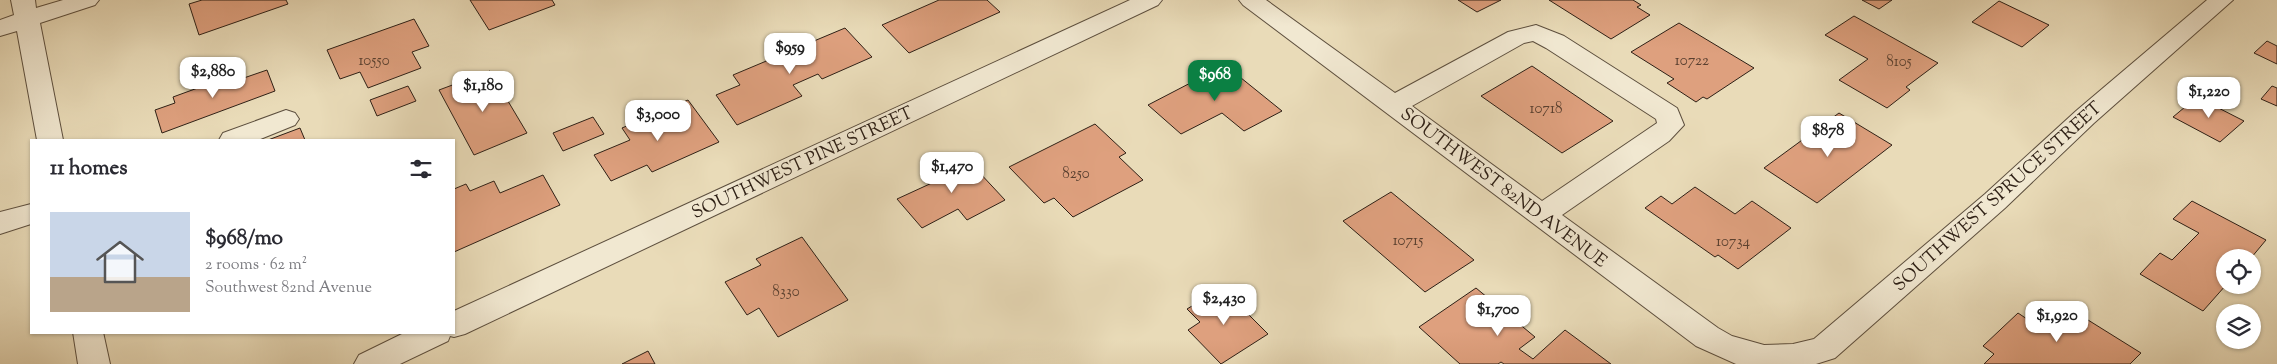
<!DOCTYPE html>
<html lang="en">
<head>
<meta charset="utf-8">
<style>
  body { margin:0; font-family:"Sorts Mill Goudy",serif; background:#f2f2f3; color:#2b2b33; height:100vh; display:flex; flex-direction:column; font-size:19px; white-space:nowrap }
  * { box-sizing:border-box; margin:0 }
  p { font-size:16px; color:#7c7c81 }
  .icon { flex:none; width:28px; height:28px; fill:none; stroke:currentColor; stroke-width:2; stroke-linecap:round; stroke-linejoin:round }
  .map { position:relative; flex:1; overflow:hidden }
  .side { position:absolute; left:30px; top:139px; width:425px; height:195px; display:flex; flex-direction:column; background:#fff; border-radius:0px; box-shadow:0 1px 4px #0004 }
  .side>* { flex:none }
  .buttons { position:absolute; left:2216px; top:249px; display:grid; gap:10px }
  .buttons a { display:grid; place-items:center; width:45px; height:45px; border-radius:50%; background:#fff; box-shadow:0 1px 4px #0004; font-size:25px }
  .price { position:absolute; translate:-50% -42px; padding:0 11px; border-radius:10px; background:#fff; color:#222; font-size:16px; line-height:32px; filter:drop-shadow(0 1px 2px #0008) }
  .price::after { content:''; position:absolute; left:50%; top:30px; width:15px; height:11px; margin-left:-8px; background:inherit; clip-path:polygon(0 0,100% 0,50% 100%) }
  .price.current { background:#0b8043; color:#fff }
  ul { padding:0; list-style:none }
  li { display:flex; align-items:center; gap:15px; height:125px; padding:0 20px }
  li+li { border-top:1px solid #e1e1e2 }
  li span { display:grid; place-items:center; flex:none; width:140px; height:100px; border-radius:0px; color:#555 }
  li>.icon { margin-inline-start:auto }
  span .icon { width:60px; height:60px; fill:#fffc; stroke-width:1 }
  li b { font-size:21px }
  h2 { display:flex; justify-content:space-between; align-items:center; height:60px; padding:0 20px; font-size:21px }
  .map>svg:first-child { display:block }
</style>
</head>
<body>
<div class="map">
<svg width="2277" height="364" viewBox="0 0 2277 364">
  <rect width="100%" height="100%" fill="#e9dbb8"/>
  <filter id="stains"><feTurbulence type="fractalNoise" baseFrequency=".004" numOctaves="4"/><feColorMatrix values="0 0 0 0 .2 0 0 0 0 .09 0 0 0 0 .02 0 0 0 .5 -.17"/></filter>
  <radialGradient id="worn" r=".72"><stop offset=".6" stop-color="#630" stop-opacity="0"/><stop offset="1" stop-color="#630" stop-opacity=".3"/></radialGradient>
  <path fill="#dea07e" stroke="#2e2016" d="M202,0H286L288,4L199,35L189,4Z
    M470,0H552L555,5L489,30Z
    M939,0H987L1000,12L909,53L882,25Z
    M1458,0H1501L1477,12Z
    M1549,0H1633L1641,5L1637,7L1650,15L1611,39Z
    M1862,0H1892L1879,9Z
    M1999,1L2049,25L2022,47L1972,22Z
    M1854,16L1938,63L1906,87L1910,90L1887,108L1839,80L1868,59L1825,35Z
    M414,19L429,46L412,52L421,68L368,88L360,72L340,79L327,50Z
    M1679,23L1754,68L1707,99L1703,97L1696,102L1667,83L1674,79L1631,52Z
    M845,28L872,57L822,79L818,74L793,85L802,96L737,125L716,95L740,85L733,75Z
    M2267,41L2277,46V64L2254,53Z
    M1225,65L1282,111L1244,131L1222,113L1181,134L1148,105Z
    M1532,66L1613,121L1562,153L1481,96Z
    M267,70L275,91L162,133L155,110L175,103L173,97L236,74L238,80Z
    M490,71L527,133L474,155L439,90Z
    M408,86L416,101L377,116L370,100Z
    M2272,86L2277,88V106L2261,99Z
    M2197,97L2244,121L2220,142L2173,117Z
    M688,100L719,142L652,172L647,165L611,181L594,155L630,140L622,128Z
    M1839,113L1892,145L1817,203L1764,168Z
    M593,117L604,134L563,151L553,133Z
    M1095,124L1126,153L1119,157L1143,180L1073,217L1054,198L1044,203L1009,167Z
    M300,128L305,140H268Z
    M964,156L1005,200L967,220L958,209L922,228L897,199L934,182L927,175Z
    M543,175L560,205L454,252V189L466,184L470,191L494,181L500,193Z
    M1695,187L1735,214L1752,201L1791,228L1738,269L1718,255L1715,257L1645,208L1661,196L1672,204Z
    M1391,192L1474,260L1425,292L1343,221Z
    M2192,201L2266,240L2251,258H2225L2226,285L2203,311L2140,274L2160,253L2172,260L2199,233L2173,219Z
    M802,237L848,300L778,337L759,308L747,315L725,282L761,265L756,259Z
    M1222,288L1268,334L1221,364L1188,330L1200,322L1187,309Z
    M1476,288L1535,337L1519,349L1533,359L1565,330L1611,364H1504L1501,362L1498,364H1460L1419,327Z
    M2043,308L2069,324L2080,315L2141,353L2130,364H1984L1994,354L1983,346L2018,313L2030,321Z
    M648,351L655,364H622Z"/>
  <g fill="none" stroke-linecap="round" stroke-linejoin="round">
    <defs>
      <path id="minor" d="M11,0H35L36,8L63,0H99L95,5L40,23L63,140H37L17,31L0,36V20L14,15Z
        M1130,0H1162L1158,5L465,334L454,337L450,336L448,341L400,364H354L359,355L406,332H454V311Z
        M1239,0H1266L1395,93L1508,32L1536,25L1564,36L1677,108L1684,125L1669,141L1562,215L1718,328L1732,336L1764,345L1793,344L1814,339L1985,194L2076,111L2207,0H2233L2094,123L2005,208L1835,358L1816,364H1736L1696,346L1243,5ZM1533,41L1546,48L1656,119L1657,123L1542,201L1412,106L1524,43Z
        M286,110L295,113L299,119L295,125L258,140H219L223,133Z
        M31,204V224L0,234V212Z
        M73,332H103L110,364H78Z"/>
    </defs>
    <use href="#minor" stroke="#5d4f3e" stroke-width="2"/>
    <use href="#minor" fill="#f1e8d1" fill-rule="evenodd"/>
  </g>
  <g text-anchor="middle" stroke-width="4.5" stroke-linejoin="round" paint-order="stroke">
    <g font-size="15" fill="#5a4030">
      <text x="374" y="65">10550</text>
      <text x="1692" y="65">10722</text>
      <text x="1899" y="66">8105</text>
      <text x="1546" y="113">10718</text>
      <text x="1076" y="178">8250</text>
      <text x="1408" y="245">10715</text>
      <text x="1733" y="246">10734</text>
      <text x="786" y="296">8330</text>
    </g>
    <g font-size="18" fill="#2e2016" stroke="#f1e8d1">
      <text transform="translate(802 162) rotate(-25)" y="6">SOUTHWEST PINE STREET</text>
      <text transform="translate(1504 187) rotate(37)" y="6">SOUTHWEST 82ND AVENUE</text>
      <text transform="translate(1997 196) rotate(-42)" y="6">SOUTHWEST SPRUCE STREET</text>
    </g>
  </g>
  <rect width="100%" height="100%" filter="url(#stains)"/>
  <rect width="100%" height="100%" fill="url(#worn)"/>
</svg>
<div class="buttons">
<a><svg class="icon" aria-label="locate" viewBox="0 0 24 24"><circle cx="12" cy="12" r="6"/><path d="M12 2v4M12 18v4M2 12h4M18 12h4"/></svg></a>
<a><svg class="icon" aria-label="layers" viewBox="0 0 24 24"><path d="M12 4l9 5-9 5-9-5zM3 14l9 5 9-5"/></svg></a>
</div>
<b class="price" style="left:790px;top:75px">$959</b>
<b class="price" style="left:213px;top:99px">$2,880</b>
<b class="price current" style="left:1215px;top:102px">$968</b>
<b class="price" style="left:483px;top:113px">$1,180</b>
<b class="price" style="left:2209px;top:119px">$1,220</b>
<b class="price" style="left:658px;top:142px">$3,000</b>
<b class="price" style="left:1828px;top:158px">$878</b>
<b class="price" style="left:952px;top:194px">$1,470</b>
<b class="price" style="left:1224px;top:326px">$2,430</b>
<b class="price" style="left:1498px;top:337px">$1,700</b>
<b class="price" style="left:2057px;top:343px">$1,920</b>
<section class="side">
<h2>11 homes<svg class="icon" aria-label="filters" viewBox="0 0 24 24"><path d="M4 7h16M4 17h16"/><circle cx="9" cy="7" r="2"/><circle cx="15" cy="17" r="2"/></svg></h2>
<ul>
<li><span style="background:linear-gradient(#c9d6e8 65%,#b9a48a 0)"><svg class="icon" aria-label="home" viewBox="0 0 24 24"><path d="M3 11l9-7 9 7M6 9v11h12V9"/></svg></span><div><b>$968/mo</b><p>2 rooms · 62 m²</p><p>Southwest 82nd Avenue</p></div></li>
</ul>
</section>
</div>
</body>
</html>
